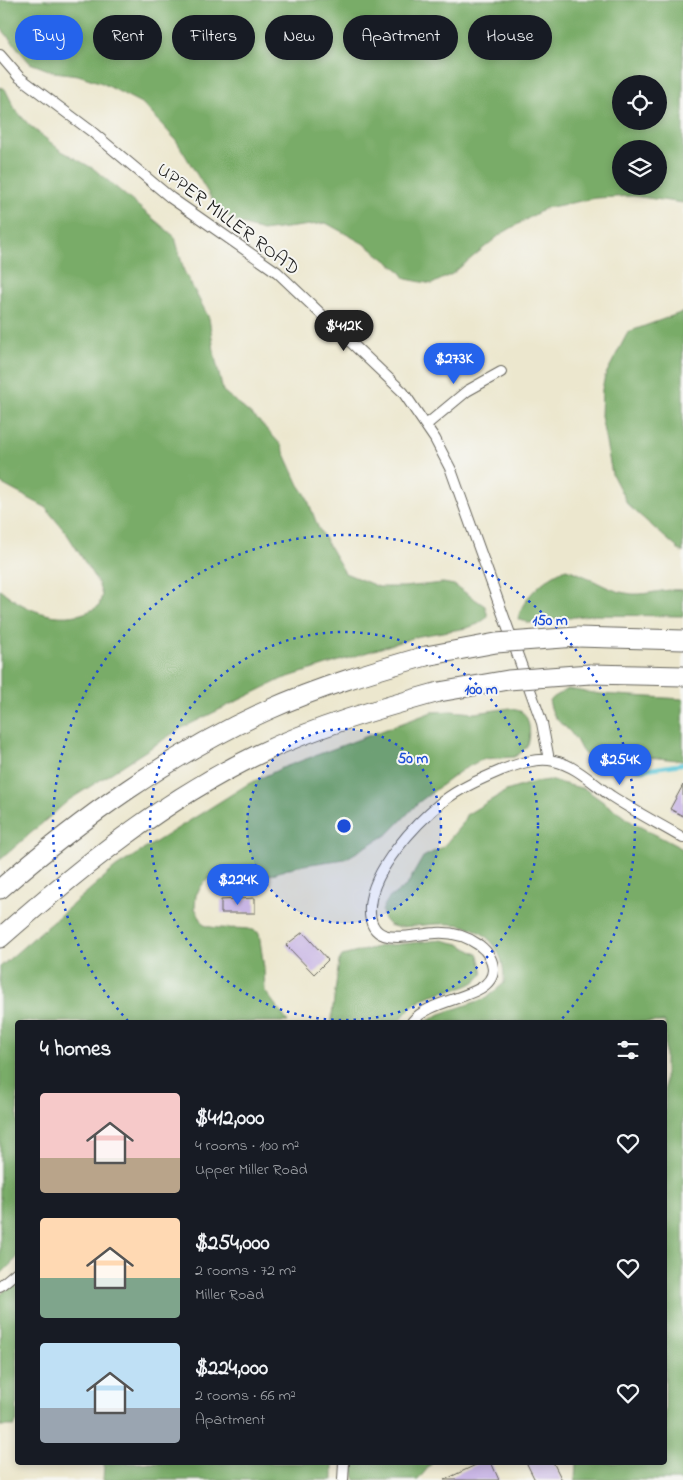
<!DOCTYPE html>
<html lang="en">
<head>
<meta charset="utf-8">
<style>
  body { margin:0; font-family:"Indie Flower",sans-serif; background:#20242c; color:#f1f3f6; height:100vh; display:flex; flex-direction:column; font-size:19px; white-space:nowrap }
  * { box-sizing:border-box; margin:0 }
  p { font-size:16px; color:#9ea1a6 }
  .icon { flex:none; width:28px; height:28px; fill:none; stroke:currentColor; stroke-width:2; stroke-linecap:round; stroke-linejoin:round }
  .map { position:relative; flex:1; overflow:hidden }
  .panel { position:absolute; left:15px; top:1020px; width:652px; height:445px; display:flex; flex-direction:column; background:#171b24; border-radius:5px; box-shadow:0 2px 8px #0003 }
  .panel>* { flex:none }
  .hud { position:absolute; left:15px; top:15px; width:654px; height:45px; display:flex; gap:10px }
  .tools { position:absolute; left:612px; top:75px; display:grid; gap:10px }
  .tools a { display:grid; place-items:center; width:55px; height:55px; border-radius:50%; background:#171b24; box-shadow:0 2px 8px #0003; font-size:25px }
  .price { position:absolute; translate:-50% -42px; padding:0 11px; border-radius:18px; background:#2563eb; color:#fff; font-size:16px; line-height:32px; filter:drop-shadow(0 1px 2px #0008) }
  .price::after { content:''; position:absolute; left:50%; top:30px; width:15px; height:11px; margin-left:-8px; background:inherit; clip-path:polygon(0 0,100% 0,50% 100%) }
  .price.current { background:#222; color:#fff }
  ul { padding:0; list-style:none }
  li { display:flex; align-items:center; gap:15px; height:125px; padding:0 25px }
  li span { display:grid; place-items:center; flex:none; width:140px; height:100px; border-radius:5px; color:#555 }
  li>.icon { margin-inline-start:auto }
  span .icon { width:60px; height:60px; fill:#fffc; stroke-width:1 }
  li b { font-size:21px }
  h2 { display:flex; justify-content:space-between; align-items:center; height:60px; padding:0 25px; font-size:21px }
  .chip { padding:0 18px; border-radius:22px; background:#171b24; box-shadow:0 2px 8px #0003; font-size:18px; line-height:45px }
  .chip.current { background:#2563eb; color:#fff }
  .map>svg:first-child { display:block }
</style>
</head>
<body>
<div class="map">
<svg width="683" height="1480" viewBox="0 0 683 1480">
  <rect width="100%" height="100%" fill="#f6f6f2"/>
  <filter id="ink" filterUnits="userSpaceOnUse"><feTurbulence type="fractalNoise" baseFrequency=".02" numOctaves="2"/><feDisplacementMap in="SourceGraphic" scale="10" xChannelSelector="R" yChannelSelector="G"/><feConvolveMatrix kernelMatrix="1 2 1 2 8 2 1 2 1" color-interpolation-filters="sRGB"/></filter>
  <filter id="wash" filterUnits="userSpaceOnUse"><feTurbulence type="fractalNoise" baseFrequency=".0096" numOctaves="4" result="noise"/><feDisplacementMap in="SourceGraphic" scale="20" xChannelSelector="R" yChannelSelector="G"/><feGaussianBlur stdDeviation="1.12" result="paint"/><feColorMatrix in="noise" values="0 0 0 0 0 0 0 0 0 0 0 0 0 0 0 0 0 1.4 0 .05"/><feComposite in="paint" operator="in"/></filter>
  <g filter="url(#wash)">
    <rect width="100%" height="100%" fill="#ece7ce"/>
    <path fill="#79ac68" stroke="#4a6442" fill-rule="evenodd" d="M0,0H683V203L633,196L596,198L546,208L501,234L452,274L432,284L406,279L399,270L366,245L326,223L262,231L239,223L219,211L176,140L143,104L102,83L78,75L54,72L30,63L0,27ZM621,84H659V121H621ZM621,149H659V186H621Z
      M0,87L5,89L15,109L29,125L60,150L94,169L175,237L184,271L209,318L215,357L223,391L259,421L281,445L299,485L306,495L318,527L345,573L379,587H404L443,583L454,585L485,606L488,617L478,624L467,628L419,636L282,679L180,729L69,800L0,860V589C27,613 66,627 99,606L102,595L98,583L67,534L45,507L0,483Z
      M683,312V553L628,505L612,474L601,416L602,389L605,376L628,332Z
      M566,569C589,575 607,592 632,594C649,595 666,588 683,590V616L590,615L529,623L518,619C522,597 546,577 566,569Z
      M568,689L600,694L683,699V761C657,757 632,756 606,758C600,758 592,759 587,756C580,751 579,743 574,737C562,720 554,725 549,700Z
      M510,708C514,710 519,710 522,712C530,716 532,740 527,746C524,751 519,754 514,757L483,759L462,770L419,802L388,834L345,859L297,866L267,876L245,869L214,874L202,885L196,895L195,908L204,925C220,932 248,924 259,933L264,968L265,991L288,1022H18L17,1258L0,1275V967L116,867L248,784L282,768L432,712L451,711L475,713Z
      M549,780L585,789L633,823L683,849V1480H575L576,1463L665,1462V1022H426L440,1014L487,998L504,983C506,950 485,925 451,924C433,923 414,927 396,927L389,925L384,919L382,911L385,904L389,898L407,885L423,857L443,847L463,823L466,815L506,791L534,782Z
      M442,940L459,944L479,955L483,973C473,989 456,988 439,993C422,997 408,1008 399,1022H331L339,961L342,956L381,946Z
      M17,1279V1422L14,1426H1L0,1295Z
      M104,1463H333V1480H103Z
      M353,1463V1462L432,1463L418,1480H355Z"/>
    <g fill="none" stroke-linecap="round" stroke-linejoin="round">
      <path stroke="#5ec8d9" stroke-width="4" d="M595,762L642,770L683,764"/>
    </g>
    <g id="blocks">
      <path fill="#c8b5e4" d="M683,785V816L670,809Z
        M255,898V913H221V900Z
        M303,932L328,960L314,974L286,945Z
        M482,1462H491L499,1480H444Z
        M526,1462H553L562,1480H535Z"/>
    </g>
  </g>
  <g filter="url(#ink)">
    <use href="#blocks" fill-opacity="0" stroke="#65635a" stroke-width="1"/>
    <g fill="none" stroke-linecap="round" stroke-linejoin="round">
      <defs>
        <path id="street" d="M0,55L19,77L91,131L171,198L277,272L403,392L435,439L451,470L542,723L549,760
          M426,425L467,391L501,372
          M412,1022C432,996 492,999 493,970C493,959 487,951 479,945C466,936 451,932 436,933C410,934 367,951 370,906C373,869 415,824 442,802C460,788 481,779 502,770C518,764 537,757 554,761C575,765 594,784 611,796C634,811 659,824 683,838
          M0,1286L18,1271
          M343,1480L344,1462"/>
        <path id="highway" d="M577,637L683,640
          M590,674L683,676
          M0,889C82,818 169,755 268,710C319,687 373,671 426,656
          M0,938C80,868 163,800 259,754C317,726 378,709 439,692"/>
      </defs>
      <use href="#street" stroke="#65635a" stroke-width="12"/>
      <use href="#highway" stroke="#65635a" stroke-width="21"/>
      <use href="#street" stroke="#fff" stroke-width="10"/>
      <use href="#highway" stroke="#fff" stroke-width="19"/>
      <defs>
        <path id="highway-bridge" d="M426,656L496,643L577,637
          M439,692L508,680L590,674"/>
      </defs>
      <use href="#highway-bridge" stroke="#65635a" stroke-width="21" stroke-linecap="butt"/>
      <use href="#highway-bridge" stroke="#fff" stroke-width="19"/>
    </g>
  </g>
  <circle cx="344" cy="826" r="97" fill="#1d4ed8" fill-opacity=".12"/>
  <g fill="none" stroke="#1d4ed8" stroke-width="2.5" stroke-dasharray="2.5 5">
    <circle cx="344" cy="826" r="97"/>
    <circle cx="344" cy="826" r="194"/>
    <path d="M128 1021A291 291 0 1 1 560 1021"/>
  </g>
  <g text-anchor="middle" stroke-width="4" stroke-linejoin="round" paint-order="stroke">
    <g font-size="20" fill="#1c1c1c" stroke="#f6f6f2">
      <text transform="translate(229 218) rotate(37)" y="7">UPPER MILLER ROAD</text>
    </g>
  </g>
  <circle cx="344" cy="826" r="8" fill="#1d4ed8" stroke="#f6f6f2" stroke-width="2.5"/>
  <g font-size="15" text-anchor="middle" font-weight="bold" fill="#1d4ed8" stroke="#f6f6f2" stroke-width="4" stroke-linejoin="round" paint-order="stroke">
    <text x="550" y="625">150 m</text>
    <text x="481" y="694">100 m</text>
    <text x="413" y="763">50 m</text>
  </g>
</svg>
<div class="tools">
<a><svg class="icon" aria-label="locate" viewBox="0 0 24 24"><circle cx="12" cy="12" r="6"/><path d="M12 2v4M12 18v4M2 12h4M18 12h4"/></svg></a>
<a><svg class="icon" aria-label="layers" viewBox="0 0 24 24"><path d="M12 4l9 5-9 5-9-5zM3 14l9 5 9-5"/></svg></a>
</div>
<b class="price current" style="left:344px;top:352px">$412K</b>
<b class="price" style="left:454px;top:385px">$273K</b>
<b class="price" style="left:620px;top:786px">$254K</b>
<b class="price" style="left:238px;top:906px">$224K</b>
<div class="hud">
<a class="chip current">Buy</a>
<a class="chip">Rent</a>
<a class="chip">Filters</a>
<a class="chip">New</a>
<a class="chip">Apartment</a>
<a class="chip">House</a>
</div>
<section class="panel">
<h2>4 homes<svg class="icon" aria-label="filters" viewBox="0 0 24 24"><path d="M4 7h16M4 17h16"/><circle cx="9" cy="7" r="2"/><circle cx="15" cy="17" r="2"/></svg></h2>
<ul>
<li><span style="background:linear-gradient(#f6c9c9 65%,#b9a48a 0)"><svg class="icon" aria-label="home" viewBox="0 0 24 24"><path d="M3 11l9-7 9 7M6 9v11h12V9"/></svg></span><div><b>$412,000</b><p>4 rooms · 100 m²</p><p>Upper Miller Road</p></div><svg class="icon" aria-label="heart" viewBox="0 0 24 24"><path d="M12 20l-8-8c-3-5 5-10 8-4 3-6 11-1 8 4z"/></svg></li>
<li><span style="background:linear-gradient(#ffd9b3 60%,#7fa58c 0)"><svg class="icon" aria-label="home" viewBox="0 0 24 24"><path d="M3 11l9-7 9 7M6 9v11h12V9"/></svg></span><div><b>$254,000</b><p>2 rooms · 72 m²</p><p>Miller Road</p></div><svg class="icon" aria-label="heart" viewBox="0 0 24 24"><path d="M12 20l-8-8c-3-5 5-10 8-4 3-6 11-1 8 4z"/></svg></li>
<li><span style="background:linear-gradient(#bfe0f5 65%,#9aa5b1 0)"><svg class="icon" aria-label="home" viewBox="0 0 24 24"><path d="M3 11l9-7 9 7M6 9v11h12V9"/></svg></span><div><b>$224,000</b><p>2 rooms · 66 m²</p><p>Apartment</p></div><svg class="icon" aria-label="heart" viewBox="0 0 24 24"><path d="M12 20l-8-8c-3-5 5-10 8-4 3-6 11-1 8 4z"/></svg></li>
</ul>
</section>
</div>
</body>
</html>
